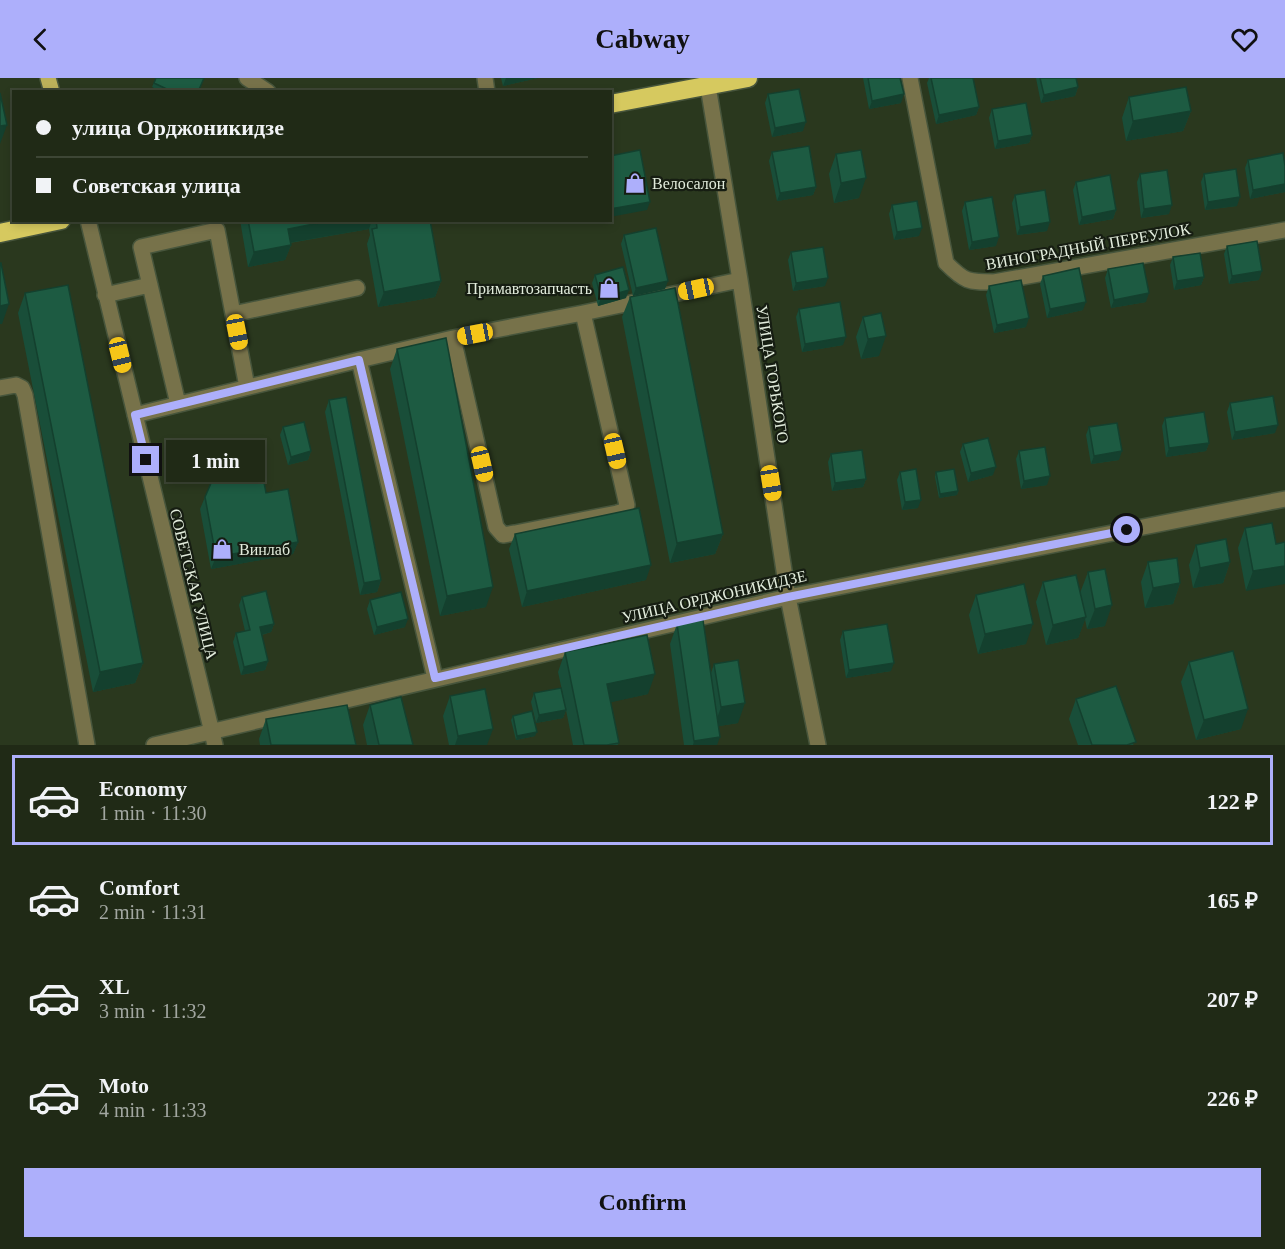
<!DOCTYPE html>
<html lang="en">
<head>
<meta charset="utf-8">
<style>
  :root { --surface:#202a16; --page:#2d3623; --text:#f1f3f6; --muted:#a2a7a1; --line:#3d4635; --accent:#adaffb }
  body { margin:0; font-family:"Times New Roman",serif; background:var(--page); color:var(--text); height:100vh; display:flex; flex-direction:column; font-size:22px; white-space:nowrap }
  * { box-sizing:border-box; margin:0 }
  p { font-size:20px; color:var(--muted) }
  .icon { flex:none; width:33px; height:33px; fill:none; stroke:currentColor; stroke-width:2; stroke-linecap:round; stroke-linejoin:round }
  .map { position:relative; height:667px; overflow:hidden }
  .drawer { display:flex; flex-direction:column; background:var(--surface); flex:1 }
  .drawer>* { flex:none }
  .hud { position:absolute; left:12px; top:12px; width:600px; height:132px; border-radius:0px; box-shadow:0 3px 9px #0003,0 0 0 2px var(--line); display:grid; align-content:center; height:132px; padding:0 24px; background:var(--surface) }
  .end { position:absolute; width:27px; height:27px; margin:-14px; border:8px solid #adaffb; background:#111; box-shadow:0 0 0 3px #111 }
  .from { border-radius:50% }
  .bubble { position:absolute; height:42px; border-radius:0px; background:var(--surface); box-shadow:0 3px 9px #0003,0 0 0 2px var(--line); font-size:20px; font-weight:800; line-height:42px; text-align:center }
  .car { position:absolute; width:18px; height:36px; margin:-18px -9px; border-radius:8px; box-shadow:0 0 4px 2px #0007; background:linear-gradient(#f5c518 24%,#345 0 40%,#f5c518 0 76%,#345 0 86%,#f5c518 0) }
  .hud b { display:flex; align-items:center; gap:21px; height:57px; font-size:22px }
  .hud b+b { border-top:2px solid var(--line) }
  .hud i { width:15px; height:15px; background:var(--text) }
  ul { padding:10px 0 0; list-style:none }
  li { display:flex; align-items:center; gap:18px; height:90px; margin:0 12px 9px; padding:0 12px; border:3px solid transparent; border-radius:0px }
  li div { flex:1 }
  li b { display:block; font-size:22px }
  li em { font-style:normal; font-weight:800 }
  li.active { border-color:var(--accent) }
  li>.icon { width:54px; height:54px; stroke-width:1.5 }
  .cta { display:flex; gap:12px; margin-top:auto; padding:12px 24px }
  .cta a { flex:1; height:69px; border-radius:0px; background:var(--accent); color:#111; font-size:24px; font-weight:800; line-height:69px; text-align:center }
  header { display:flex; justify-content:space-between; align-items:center; height:78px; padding:0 24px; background:var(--accent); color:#111; font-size:27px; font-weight:800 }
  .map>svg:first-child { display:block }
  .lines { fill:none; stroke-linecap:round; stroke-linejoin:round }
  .minor-casing { stroke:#47553c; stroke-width:18 }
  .major-casing { stroke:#47553c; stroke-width:18 }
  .highway-casing { stroke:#47553c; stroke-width:21 }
  .minor { stroke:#77724a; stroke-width:15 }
  .major { stroke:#bbb05a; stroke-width:15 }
  .highway { stroke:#d6c95f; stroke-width:18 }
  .wall { fill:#194e39 }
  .shaded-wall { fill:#14402e }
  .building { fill:#1d5b42; stroke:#14402e; stroke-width:1.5 }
  .route { stroke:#adaffb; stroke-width:8 }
  .labels { text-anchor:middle; stroke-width:4.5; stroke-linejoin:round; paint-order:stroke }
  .poi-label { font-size:16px; fill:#e2ecdc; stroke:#161d12; text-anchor:start }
  .street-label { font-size:16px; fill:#e2ecdc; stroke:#161d12 }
</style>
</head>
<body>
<header><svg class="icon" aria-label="back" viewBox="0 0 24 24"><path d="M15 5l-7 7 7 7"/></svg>Cabway<svg class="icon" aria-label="heart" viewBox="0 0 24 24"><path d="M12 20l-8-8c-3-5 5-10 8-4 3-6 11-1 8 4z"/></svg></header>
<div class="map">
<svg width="1285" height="667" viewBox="0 0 1285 667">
  <rect width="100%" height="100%" fill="#2a381e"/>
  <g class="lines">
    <!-- minor casing -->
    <g class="minor-casing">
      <path id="minor" d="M247,0L268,14
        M485,0L487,14
        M910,0L946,185C965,204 968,204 994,204L1285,152
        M708,8L740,202L788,519L818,667
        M88,142L215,667
        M105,217L150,207
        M233,236L357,210
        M453,260L496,449L503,457L515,455L617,435L624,433L627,427L583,235
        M359,282L435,600
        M0,310L16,307L22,310L25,317L87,667
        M178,326L141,169L217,152L247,309
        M135,337L359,282L453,260L583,235L740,202
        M154,667L788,519L1285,421"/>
    </g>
    <!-- major casing -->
    <g class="major-casing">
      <path id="major" d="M48,0L52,14"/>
    </g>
    <!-- highway casing -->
    <g class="highway-casing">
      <path id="highway" d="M610,26L748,0
        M0,155L61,142"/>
    </g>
    <!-- minor -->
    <use href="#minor" class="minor"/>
    <!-- major -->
    <use href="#major" class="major"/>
    <!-- highway -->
    <use href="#highway" class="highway"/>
  </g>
  <!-- wall -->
  <path class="wall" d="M156,0L198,14H162L152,9Z
    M501,0H538L503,8Z
    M863,0H900L901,25L869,31Z
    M929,0H973L979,29L976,37L936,46L927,5Z
    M1036,0H1076L1078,9L1075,18L1041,25Z
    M768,16L803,53L772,59L765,25Z
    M1129,19L1191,33L1183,53L1126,63L1122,40Z
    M992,31L1032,57L1029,65L995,71L989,40Z
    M772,74L816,109L813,117L777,123L769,83Z
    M836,76L859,120L834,125L829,96Z
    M1248,82L1285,88V114L1250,121L1245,90Z
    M1140,96L1169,136L1141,140L1137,104Z
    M1204,96L1237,128L1205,132L1201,104Z
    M1076,104L1116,132L1113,141L1079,147L1073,112Z
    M1015,117L1047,153L1017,157L1012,125Z
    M965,124L996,168L969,172L962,133Z
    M892,127L919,158L894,162L889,136Z
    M240,142H430L441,203L435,219L378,229L367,166L370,157L369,151L290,165L291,167L285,182L248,189Z
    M624,157L665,211L633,218L621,166Z
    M1227,168L1259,202L1229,206L1224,176Z
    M791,174L825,208L793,213L788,182Z
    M1173,179L1204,199L1201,207L1174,212L1170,187Z
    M1108,191L1146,224L1111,230L1105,200Z
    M595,197L626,220L598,228L592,205Z
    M1043,198L1083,232L1047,240L1040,206Z
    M989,208L1026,249L994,255L986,217Z
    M25,215L143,585L135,605L93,614L18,235Z
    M630,219L723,456L715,476L670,485L622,239Z
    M799,231L843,267L802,274L796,239Z
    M863,239L879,278L861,281L856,259Z
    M397,271L486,529L440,538L390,291Z
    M329,322L381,502L377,514L360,517L325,334Z
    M1230,325L1275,355L1232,362L1227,334Z
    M1165,340L1209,365L1206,373L1166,379L1162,348Z
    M283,349L311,373L308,382L288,387L280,357Z
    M1089,349L1119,382L1091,386L1086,357Z
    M963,366L993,397L968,404L960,374Z
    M1019,373L1047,407L1021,411L1016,381Z
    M831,376L866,401L863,409L832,413L828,384Z
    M900,394L918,430L902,432L897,402Z
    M936,394L958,413L957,417L939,420L935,399Z
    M266,415L298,464L293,476L211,491L200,431L205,419Z
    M1272,445L1246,513L1238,470L1245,450Z
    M515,456L646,502L522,529L509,471Z
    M1196,467L1230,484L1223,505L1193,510L1189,487Z
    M1148,484L1180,505L1173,526L1145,530L1141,504Z
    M1088,494L1105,548L1087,551L1085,541L1078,560L1046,567L1036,524L1043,504L1080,515Z
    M976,517L1026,566L978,576L969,537Z
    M242,519L274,546L271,554L262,557L268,583L265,592L241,597L233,564L236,555L245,553L239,527Z
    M370,522L405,549L374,557L367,531Z
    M677,546L711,595L714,586L738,645L719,648L717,667H684L670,566Z
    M843,553L891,593L846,600L840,562Z
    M565,574L648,616L610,624L618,667H573L566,632L563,640L536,645L531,624L534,615L563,617L558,594Z
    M1189,584L1241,651L1196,662L1181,604Z
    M450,618L487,667H449L443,638Z
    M1076,621L1134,667H1078L1069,641Z
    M370,627L413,667H367L363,647Z
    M513,638L535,658L516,662L511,642Z
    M266,641L356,667H260L259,661Z"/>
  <!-- shaded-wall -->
  <path class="shaded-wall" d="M506,0H538L503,8Z
    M1078,9L1075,18L1041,25L1044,17Z
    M904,16L901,25L869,31L872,23Z
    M979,29L976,37L936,46L939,37Z
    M1191,33L1183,53L1126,63L1133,43Z
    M806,44L803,53L772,59L775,50Z
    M7,47L0,66V48Z
    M1032,57L1029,65L995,71L998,63Z
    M866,100L859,120L834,125L841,105Z
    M1285,106V114L1250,121L1253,112Z
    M816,109L813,117L777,123L780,115Z
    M1240,119L1237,128L1205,132L1208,124Z
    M650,124L647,132L610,139V131Z
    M1172,127L1169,136L1141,140L1144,131Z
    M1116,132L1113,141L1079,147L1082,139Z
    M334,142H372L369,151L282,166L288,151Z
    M579,142H593L578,145Z
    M1050,144L1047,153L1017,157L1020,149Z
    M922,150L919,158L894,162L897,154Z
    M999,159L996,168L969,172L972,164Z
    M291,167L285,182L248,189L254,174Z
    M1262,193L1259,202L1229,206L1232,198Z
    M1204,199L1201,207L1174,212L1177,203Z
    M828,200L825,208L793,213L796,205Z
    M441,203L435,219L378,229L384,214Z
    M668,203L665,211L633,218L636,210Z
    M629,212L626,220L598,228L601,220Z
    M1149,215L1146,224L1111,230L1114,222Z
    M1086,224L1083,232L1047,240L1050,231Z
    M9,226L2,246H0V228Z
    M1029,240L1026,249L994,255L997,247Z
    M886,258L879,278L861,281L868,261Z
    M846,259L843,267L802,274L805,266Z
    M1278,347L1275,355L1232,362L1235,354Z
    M1209,365L1206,373L1166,379L1169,370Z
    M311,373L308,382L288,387L291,379Z
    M1122,373L1119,382L1091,386L1094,378Z
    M996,389L993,397L968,404L971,395Z
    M1050,398L1047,407L1021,411L1024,403Z
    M866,401L863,409L832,413L835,405Z
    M958,413L957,417L939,420L940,416Z
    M921,422L918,430L902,432L905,424Z
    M723,456L715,476L670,485L677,465Z
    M298,464L293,476L211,491L216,479Z
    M1230,484L1223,505L1193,510L1200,490Z
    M651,487L646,502L522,529L527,513Z
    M1285,488V506L1246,513L1253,493Z
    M381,502L377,514L360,517L364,505Z
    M1180,505L1173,526L1145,530L1153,510Z
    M493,509L486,529L440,538L447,518Z
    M1112,527L1105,548L1087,551L1095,531Z
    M1086,539L1078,560L1046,567L1053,547Z
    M408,541L405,549L374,557L377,549Z
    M274,546L271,554L257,558L260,549Z
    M1033,546L1026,566L978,576L985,556Z
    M268,583L265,592L241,597L244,589Z
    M143,585L135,605L93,614L100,594Z
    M894,585L891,593L846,600L849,592Z
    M655,596L648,616L599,627L607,606Z
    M745,625L738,645L714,649L721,629Z
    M1248,631L1241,651L1196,662L1204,642Z
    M566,632L563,640L536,645L539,637Z
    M493,651L487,667H455L458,658Z
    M537,654L535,658L516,662L517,658Z
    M720,659L717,667H693L694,663Z"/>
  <!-- building -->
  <path class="building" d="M156,0H204L198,14H173L154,5Z
    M868,0H900L904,16L872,23Z
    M931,0H973L979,29L939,37Z
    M1040,0H1076L1078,9L1044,17Z
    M1186,9L1191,33L1133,43L1129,19Z
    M799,11L806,44L775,50L768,16Z
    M0,15L7,47L0,48Z
    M1026,25L1032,57L998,63L992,31Z
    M809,68L816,109L780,115L772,74Z
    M640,72L650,124L610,131V78Z
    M861,72L866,100L841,105L836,76Z
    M1283,75L1285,88V106L1253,112L1248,82Z
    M1236,91L1240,119L1208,124L1204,96Z
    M1167,92L1172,127L1144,131L1140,96Z
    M1110,97L1116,132L1082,139L1076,104Z
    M1045,112L1050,144L1020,149L1015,117Z
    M992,119L999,159L972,164L965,124Z
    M917,123L922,150L897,154L892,127Z
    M248,142H334L288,151L291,167L254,174Z
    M376,142H430L441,203L384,214L372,151L377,150Z
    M656,150L668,203L636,210L624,157Z
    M1257,163L1262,193L1232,198L1227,168Z
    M823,169L828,200L796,205L791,174Z
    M1200,175L1204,199L1177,203L1173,179Z
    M0,185H1L9,226L0,228Z
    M1143,185L1149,215L1114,222L1108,191Z
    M623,189L629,212L601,220L595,197Z
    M1079,190L1086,224L1050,231L1043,198Z
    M1021,202L1029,240L997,247L989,208Z
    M68,207L143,585L100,594L25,215Z
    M675,210L723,456L677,465L630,219Z
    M840,224L846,259L805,266L799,231Z
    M881,235L886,258L868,261L863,239Z
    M446,260L493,509L447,518L397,271Z
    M1273,318L1278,347L1235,354L1230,325Z
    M346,319L381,502L364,505L329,322Z
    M1204,334L1209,365L1169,370L1165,340Z
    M304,344L311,373L291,379L283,349Z
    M1117,345L1122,373L1094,378L1089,349Z
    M988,360L996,389L971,395L963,366Z
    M1045,369L1050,398L1024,403L1019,373Z
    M862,372L866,401L835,405L831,376Z
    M916,391L921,422L905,424L900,394Z
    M954,391L958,413L940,416L936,394Z
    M262,394L266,415L288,411L298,464L216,479L205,419L212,403Z
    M639,430L651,487L527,513L515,456Z
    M1272,445L1276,466L1285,464V488L1253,493L1245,450Z
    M1226,461L1230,484L1200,490L1196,467Z
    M1177,480L1180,505L1153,510L1148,484Z
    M1105,491L1112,527L1095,531L1088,494Z
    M1076,497L1086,539L1053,547L1043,504Z
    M1024,506L1033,546L985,556L976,517Z
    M266,513L274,546L260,549L268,583L244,589L236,555L250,552L242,519Z
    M401,514L408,541L377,549L370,522Z
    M703,542L720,659L694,663L677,546Z
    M887,546L894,585L849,592L843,553Z
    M647,557L655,596L607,606L619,665L607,667H584L565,574Z
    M1233,573L1248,631L1204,642L1189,584Z
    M738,582L745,625L721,629L714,586Z
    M1116,608L1136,664L1127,667H1092L1076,621Z
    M561,610L566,632L539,637L534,615Z
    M485,611L493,651L458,658L450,618Z
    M401,619L413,667H379L370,627Z
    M347,627L356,667H271L266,641Z
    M532,633L537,654L517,658L513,638Z"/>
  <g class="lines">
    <!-- route -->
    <path class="route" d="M146,382L135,337L359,282L435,600L788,519L1127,452"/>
  </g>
  <!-- icons -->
  <defs>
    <g id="shop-bare" transform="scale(1.62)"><path d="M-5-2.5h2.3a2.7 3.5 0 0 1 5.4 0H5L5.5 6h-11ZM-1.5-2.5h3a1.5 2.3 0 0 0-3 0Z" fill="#adaffb" stroke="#161d12" stroke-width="2.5" paint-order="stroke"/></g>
  </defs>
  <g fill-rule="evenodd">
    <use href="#shop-bare" x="635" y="105"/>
    <use href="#shop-bare" x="609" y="210"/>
    <use href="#shop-bare" x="222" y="471"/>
  </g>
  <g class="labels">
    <!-- poi labels -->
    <g class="poi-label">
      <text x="652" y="111">Велосалон</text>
      <text x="592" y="216" text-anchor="end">Примавтозапчасть</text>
      <text x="239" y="477">Винлаб</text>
    </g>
    <!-- street labels -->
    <g class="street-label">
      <text transform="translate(1088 168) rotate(-10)" y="6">ВИНОГРАДНЫЙ ПЕРЕУЛОК</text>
      <text transform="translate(773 296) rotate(81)" y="6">УЛИЦА ГОРЬКОГО</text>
      <text transform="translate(194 506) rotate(76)" y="6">СОВЕТСКАЯ УЛИЦА</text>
      <text transform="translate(714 518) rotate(-13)" y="6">УЛИЦА ОРДЖОНИКИДЗЕ</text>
    </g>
  </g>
</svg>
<i class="end from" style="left:1127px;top:452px"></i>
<i class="end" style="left:146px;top:382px"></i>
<div class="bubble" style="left:166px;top:362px;width:99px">1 min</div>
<i class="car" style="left:696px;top:211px;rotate:258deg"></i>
<i class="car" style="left:237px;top:254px;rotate:169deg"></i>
<i class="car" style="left:475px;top:256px;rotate:259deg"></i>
<i class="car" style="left:120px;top:277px;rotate:166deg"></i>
<i class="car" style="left:615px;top:373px;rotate:167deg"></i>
<i class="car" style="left:482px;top:386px;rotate:167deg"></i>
<i class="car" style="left:771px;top:405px;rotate:171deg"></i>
<div class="hud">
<b><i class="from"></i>улица Орджоникидзе</b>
<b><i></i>Советская улица</b>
</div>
</div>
<section class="drawer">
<ul>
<li class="active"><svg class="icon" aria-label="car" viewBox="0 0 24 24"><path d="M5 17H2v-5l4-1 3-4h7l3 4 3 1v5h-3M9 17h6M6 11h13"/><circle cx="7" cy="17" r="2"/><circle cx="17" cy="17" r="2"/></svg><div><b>Economy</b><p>1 min · 11:30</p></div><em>122 ₽</em></li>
<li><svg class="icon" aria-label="car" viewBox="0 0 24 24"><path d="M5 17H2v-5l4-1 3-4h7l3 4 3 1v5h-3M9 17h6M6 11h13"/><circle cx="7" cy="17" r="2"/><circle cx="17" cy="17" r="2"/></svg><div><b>Comfort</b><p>2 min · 11:31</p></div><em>165 ₽</em></li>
<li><svg class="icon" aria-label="car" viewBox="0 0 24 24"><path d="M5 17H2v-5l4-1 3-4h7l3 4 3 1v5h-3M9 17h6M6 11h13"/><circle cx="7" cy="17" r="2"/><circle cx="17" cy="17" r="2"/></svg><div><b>XL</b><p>3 min · 11:32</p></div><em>207 ₽</em></li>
<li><svg class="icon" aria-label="car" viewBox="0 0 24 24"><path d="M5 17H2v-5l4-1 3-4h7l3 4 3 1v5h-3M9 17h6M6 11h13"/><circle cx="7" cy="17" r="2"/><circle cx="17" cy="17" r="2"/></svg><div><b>Moto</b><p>4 min · 11:33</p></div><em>226 ₽</em></li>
</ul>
<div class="cta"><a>Confirm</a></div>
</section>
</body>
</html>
